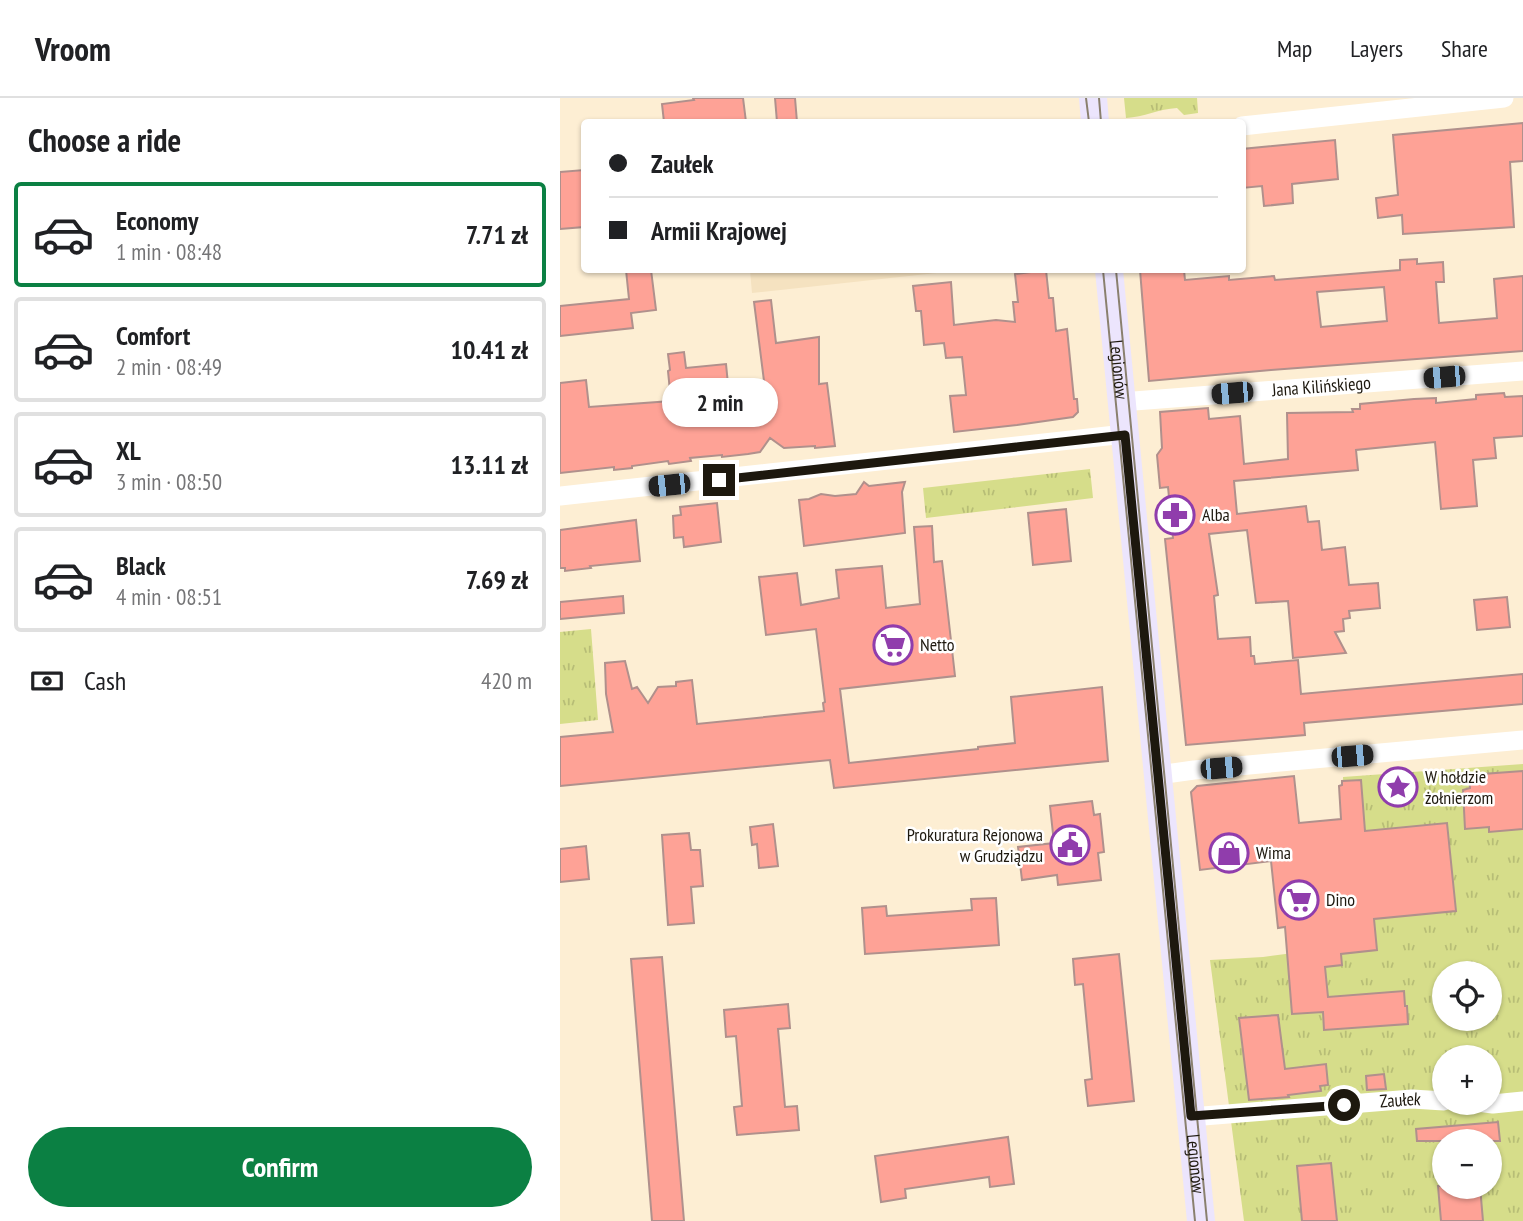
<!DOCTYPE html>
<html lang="en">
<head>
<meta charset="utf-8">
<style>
  :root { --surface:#fff; --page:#f2f2f2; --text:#202124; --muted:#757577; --line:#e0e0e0; --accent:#0b8043 }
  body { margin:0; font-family:"PT Sans Narrow",sans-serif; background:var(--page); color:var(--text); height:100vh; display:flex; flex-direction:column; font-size:26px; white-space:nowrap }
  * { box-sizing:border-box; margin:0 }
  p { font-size:23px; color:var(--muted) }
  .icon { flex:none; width:38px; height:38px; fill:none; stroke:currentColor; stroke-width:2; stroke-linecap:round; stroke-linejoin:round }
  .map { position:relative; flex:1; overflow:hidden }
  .sheet { display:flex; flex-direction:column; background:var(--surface); width:560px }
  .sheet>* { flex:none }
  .hud { position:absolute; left:21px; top:21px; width:665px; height:154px; border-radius:7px; box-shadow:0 2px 5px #0004; display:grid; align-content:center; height:154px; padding:0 28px; background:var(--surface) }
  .controls { position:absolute; left:872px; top:863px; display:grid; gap:14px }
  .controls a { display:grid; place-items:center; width:70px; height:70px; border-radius:50%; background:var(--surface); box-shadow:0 2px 5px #0004; font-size:35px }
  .end { position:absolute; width:32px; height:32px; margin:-16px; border:9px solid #1d180e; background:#fff; box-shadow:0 0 0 4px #fff }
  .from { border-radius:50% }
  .bubble { position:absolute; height:49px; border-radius:24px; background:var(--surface); box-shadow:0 2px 5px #0004; font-size:23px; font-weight:700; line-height:49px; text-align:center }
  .car { position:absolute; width:21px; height:42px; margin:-21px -10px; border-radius:9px; box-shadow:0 0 5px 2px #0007; background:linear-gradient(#222 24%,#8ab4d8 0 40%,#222 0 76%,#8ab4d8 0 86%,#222 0) }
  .hud b { display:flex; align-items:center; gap:24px; height:66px; font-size:26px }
  .hud b+b { border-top:2px solid var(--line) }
  .hud i { width:18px; height:18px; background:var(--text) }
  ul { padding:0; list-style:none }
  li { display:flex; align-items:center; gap:21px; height:105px; margin:0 14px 10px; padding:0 14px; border:4px solid var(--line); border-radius:7px }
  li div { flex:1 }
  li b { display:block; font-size:26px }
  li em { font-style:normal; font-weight:700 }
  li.selected { border-color:var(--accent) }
  li>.icon { width:63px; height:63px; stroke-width:1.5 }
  h2 { padding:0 28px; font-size:32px; line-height:84px }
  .pay { display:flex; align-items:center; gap:18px; height:77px; padding:0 28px; font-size:26px }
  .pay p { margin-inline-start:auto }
  .action { display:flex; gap:14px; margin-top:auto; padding:14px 28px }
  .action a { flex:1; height:80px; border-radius:42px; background:var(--accent); color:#fff; font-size:28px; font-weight:700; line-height:80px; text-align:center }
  header { display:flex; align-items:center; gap:42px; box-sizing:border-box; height:98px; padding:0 35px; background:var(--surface); border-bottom:2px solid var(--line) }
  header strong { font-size:33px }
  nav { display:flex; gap:38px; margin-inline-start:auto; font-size:24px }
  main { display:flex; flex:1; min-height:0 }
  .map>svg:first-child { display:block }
  .built { fill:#f5e2c0 }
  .grass { fill:url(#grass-tufts); fill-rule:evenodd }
  .building { fill:#fea296; stroke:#b0908c; stroke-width:2; fill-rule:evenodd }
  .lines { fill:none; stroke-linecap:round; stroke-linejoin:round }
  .street { stroke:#fff; stroke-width:19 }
  .secondary { stroke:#ece5fd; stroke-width:28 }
  .tram { stroke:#8a806e; stroke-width:2 }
  .route { stroke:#1d180e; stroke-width:9 }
  .labels { text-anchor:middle; stroke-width:5; stroke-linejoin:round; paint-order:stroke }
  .street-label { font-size:18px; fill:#1d180e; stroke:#fff }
  .poi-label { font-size:18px; fill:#1d180e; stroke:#fff; text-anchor:start }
</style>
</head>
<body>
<header>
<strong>Vroom</strong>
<nav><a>Map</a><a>Layers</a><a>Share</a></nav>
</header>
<main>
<section class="sheet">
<h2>Choose a ride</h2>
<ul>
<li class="selected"><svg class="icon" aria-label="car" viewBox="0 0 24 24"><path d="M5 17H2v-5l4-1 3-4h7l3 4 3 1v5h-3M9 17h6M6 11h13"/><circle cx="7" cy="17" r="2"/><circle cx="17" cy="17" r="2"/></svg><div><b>Economy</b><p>1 min · 08:48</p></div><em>7.71 zł</em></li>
<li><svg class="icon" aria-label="car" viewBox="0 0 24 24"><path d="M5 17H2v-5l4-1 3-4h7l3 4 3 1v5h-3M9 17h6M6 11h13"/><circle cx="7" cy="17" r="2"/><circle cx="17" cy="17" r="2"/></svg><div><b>Comfort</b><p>2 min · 08:49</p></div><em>10.41 zł</em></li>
<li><svg class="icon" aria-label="car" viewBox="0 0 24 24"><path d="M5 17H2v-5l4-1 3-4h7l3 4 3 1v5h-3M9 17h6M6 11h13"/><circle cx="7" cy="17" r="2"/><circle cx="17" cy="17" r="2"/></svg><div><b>XL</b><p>3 min · 08:50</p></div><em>13.11 zł</em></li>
<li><svg class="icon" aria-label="car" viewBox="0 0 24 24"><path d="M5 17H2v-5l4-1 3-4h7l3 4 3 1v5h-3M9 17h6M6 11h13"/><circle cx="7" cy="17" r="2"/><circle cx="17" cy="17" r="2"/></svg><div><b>Black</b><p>4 min · 08:51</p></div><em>7.69 zł</em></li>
</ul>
<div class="pay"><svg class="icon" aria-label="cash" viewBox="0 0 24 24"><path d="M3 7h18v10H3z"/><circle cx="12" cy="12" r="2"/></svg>Cash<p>420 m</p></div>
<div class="action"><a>Confirm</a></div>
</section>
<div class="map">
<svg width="963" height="1123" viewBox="0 0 963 1123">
  <defs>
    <pattern id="grass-tufts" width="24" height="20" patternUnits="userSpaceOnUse" patternTransform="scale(1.75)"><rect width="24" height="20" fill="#d6dd8a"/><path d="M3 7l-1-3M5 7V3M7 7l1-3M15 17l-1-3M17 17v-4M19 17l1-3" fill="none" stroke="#b7bd76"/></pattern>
  </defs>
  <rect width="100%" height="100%" fill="#fdeed3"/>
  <!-- built -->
  <path class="built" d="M190,172H404L192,195Z"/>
  <!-- grass -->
  <path class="grass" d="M564,0H637L638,15L624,17L617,10C599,11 584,19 566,20Z
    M530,371L533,400L366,420L363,390Z
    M31,531L38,622L0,626V534Z
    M963,666V1123H684L650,862L703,859L787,848L783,679ZM884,875H929V920H884ZM884,959H929V1004H884ZM884,1043H929V1088H884Z"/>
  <!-- building -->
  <path class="building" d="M133,0H183L186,24H104L102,6L134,2Z
    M215,0H235L237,24H217Z
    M963,25V63L950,64L954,129L843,136L842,117L818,120L816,100L838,97L833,37Z
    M775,42L778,81L732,86L733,105L704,108L702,88L682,90V51Z
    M24,72V129L0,131V74Z
    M857,161V166L883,164L884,184H876L879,225L937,220L934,181L963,178V253L711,272L589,283L580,172H624L625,182L669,178V182L714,178L715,182L840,172V162ZM824,189L827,223L761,229L757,194Z
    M66,172H91L96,212L71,215L73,230L0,238V208L69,201Z
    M486,172L489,200H493L496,233L507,231L514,301H517L518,314L513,319L457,327L394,334L390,298L406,297L402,259L386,260L384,245L364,247L361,213H356L353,188L391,184L394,227L436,222L455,224L453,204H458L455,176Z
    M211,202L216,245L259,239V286L267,285L275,348L255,350V348L224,350L210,340L200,354L188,356L162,359V357L130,360L131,363L109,366L108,363L72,368V370L54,372V369L0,375V285L26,282L29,309L111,303L108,273L110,272L108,256L124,254L126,270L166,266L169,296L205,291L194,204Z
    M944,295L945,299L963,298V338L934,340L936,360L913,362L917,408L881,411L875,344L796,352L798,372L674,383L677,416L746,408L748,424L759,423L762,452L785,449L789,487L818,485L820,510L789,513L790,520L783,521L784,533L775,534L786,555L733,560L728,503L696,505L687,432L649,436L658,497L654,498L658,541L690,539L691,558H694L695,566L738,562L741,596L963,576V606L744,625L745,637L626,647L605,441L613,440L608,389L600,390L597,357L602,350L600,314L648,310L649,321L680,318L684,366L728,361L727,315L793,314L792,311H800V306L854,301L876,300V305L916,301V297Z
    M304,384L309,388L345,384L342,394L345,435L244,448L239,402L249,401L261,396L275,398L296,396Z
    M157,405L161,444L124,449L123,439L114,440L113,418L121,417L120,409Z
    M506,411L511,463L473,467L468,415Z
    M76,422L80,463L30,468L31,470L5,473V470H0V432Z
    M372,428L374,464L382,463L395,578L280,591L289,665L418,651V649L455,645L451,599L542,589L548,663L274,690L270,662L0,688V639L53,634L46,596L45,565L65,563L72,591L77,589L88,605L98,589L116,588V584L132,582L137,626L264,613L263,605L265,604L256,531L206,537L199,479L237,475L241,507L279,500L276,472L322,468L326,510L360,506L354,429Z
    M63,498L64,515L0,521V504Z
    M947,499L950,529L917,532L914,502Z
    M963,673V731L929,734V729L905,731L903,692L910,690L909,677Z
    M734,678L739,725L781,721L779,688L782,687V683L801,682L805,733L887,725L896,813L814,821L817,852L781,856L782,867L765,869L768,899L844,893L845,908H847L848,926L764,932L763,914L732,916L725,829L718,830L711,763L640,772L631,694L637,688Z
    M532,703L534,717L540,716L544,754L538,755L541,782L498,787L497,777L462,782L458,749L494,745L490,708Z
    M213,726L218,768L199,770L197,746L192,747L190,729Z
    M129,735L131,752H140L143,788L131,789L134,825L108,827L102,737Z
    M26,748L29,781L0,784V751Z
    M436,800L439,847L305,856L302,810L326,808L327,818L412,812L411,801Z
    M559,856L574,1003L528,1008L525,982L532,981L523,886L515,887L513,861Z
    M102,859L124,1123H92L71,861Z
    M228,906L230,930L218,931L225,1009L237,1008L239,1032L177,1037L174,1009L182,1008L176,938L166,939L164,912Z
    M718,917L725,971L766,966L768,987L760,988L761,993L728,997L729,999L689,1002L679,920Z
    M824,976L826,991L807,992L806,978Z
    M938,1024L940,1043H857L856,1031Z
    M448,1039L454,1086L430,1089L429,1079L345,1091L346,1100L321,1104L315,1058Z
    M771,1065L777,1123H742L737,1068Z
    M878,1088H920L923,1123H881Z"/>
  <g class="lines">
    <!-- street -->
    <g class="street">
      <path d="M682,28L944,0"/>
      <path id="s1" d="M561,304L963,273"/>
      <path d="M0,398L565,336"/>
      <path d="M598,677L634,672L963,642"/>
      <path d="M917,1004L933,1006L963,1003"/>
      <path id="s2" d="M631,1019L852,1001L884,1003"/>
    </g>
    <!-- secondary -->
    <g class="secondary">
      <path d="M533,0L535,24"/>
      <path id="s3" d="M549,172L641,1123"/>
    </g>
    <!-- tram -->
    <path class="tram" d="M526,0L529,24
      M539,0L541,24
      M543,172L635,1123
      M556,172L647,1123"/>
  </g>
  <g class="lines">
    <!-- route -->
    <path class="route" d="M159,382L565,337L631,1018L784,1007"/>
  </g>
  <!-- icons -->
  <defs>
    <g id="pharmacy-ring" transform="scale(2.0125)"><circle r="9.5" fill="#fff" stroke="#903dac" stroke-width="1.5"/><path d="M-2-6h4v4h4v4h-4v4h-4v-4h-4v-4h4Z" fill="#903dac"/></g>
    <g id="supermarket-ring" transform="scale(2.0125)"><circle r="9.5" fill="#fff" stroke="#903dac" stroke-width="1.5"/><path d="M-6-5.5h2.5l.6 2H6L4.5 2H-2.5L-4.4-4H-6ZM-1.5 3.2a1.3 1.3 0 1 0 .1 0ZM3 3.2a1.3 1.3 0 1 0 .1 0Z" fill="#903dac"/></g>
    <g id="sight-ring" transform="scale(2.0125)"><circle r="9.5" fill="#fff" stroke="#903dac" stroke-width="1.5"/><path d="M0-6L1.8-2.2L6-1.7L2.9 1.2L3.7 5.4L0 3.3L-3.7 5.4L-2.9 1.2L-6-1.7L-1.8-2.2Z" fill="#903dac"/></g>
    <g id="civic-ring" transform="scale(2.0125)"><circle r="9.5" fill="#fff" stroke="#903dac" stroke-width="1.5"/><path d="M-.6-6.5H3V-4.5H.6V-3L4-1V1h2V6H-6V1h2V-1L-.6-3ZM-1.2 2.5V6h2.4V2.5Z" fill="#903dac"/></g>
    <g id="shop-ring" transform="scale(2.0125)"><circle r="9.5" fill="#fff" stroke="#903dac" stroke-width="1.5"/><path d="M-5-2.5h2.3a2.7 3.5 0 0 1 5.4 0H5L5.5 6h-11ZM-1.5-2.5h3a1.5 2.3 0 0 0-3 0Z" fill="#903dac"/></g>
  </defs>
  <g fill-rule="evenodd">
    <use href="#pharmacy-ring" x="615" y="417"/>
    <use href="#supermarket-ring" x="333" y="547"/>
    <use href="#sight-ring" x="838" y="689"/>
    <use href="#civic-ring" x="510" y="747"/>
    <use href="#shop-ring" x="669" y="755"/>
    <use href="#supermarket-ring" x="739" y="802"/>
  </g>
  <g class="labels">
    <!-- street labels -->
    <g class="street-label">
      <text dy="6" stroke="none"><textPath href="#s3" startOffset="100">Legionów</textPath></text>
      <text dy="6" stroke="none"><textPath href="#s1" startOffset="201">Jana Kilińskiego</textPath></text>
      <text dy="6" stroke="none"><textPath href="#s2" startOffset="210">Zaułek</textPath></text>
      <text dy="6" stroke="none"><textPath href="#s3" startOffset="898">Legionów</textPath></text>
    </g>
    <!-- poi labels -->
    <g class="poi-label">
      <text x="642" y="423">Alba</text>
      <text x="360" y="553">Netto</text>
      <text x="865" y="685">W hołdzie<tspan x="865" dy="21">żołnierzom</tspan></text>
      <text x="483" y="743" text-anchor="end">Prokuratura Rejonowa<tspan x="483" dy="21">w Grudziądzu</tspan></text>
      <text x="696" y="761">Wima</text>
      <text x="766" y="808">Dino</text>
    </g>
  </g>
</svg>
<div class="controls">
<a><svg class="icon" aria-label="locate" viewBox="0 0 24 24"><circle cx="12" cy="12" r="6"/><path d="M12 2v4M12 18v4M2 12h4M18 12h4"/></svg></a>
<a>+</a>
<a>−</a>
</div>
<i class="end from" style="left:784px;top:1007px"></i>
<i class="end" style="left:159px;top:382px"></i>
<div class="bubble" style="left:102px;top:280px;width:116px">2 min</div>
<i class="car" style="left:884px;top:279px;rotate:265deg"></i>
<i class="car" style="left:672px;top:295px;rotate:265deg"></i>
<i class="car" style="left:109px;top:387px;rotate:264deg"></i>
<i class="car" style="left:792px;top:658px;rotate:85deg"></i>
<i class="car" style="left:661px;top:670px;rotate:85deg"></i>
<div class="hud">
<b><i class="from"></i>Zaułek</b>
<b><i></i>Armii Krajowej</b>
</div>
</div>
</main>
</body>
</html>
